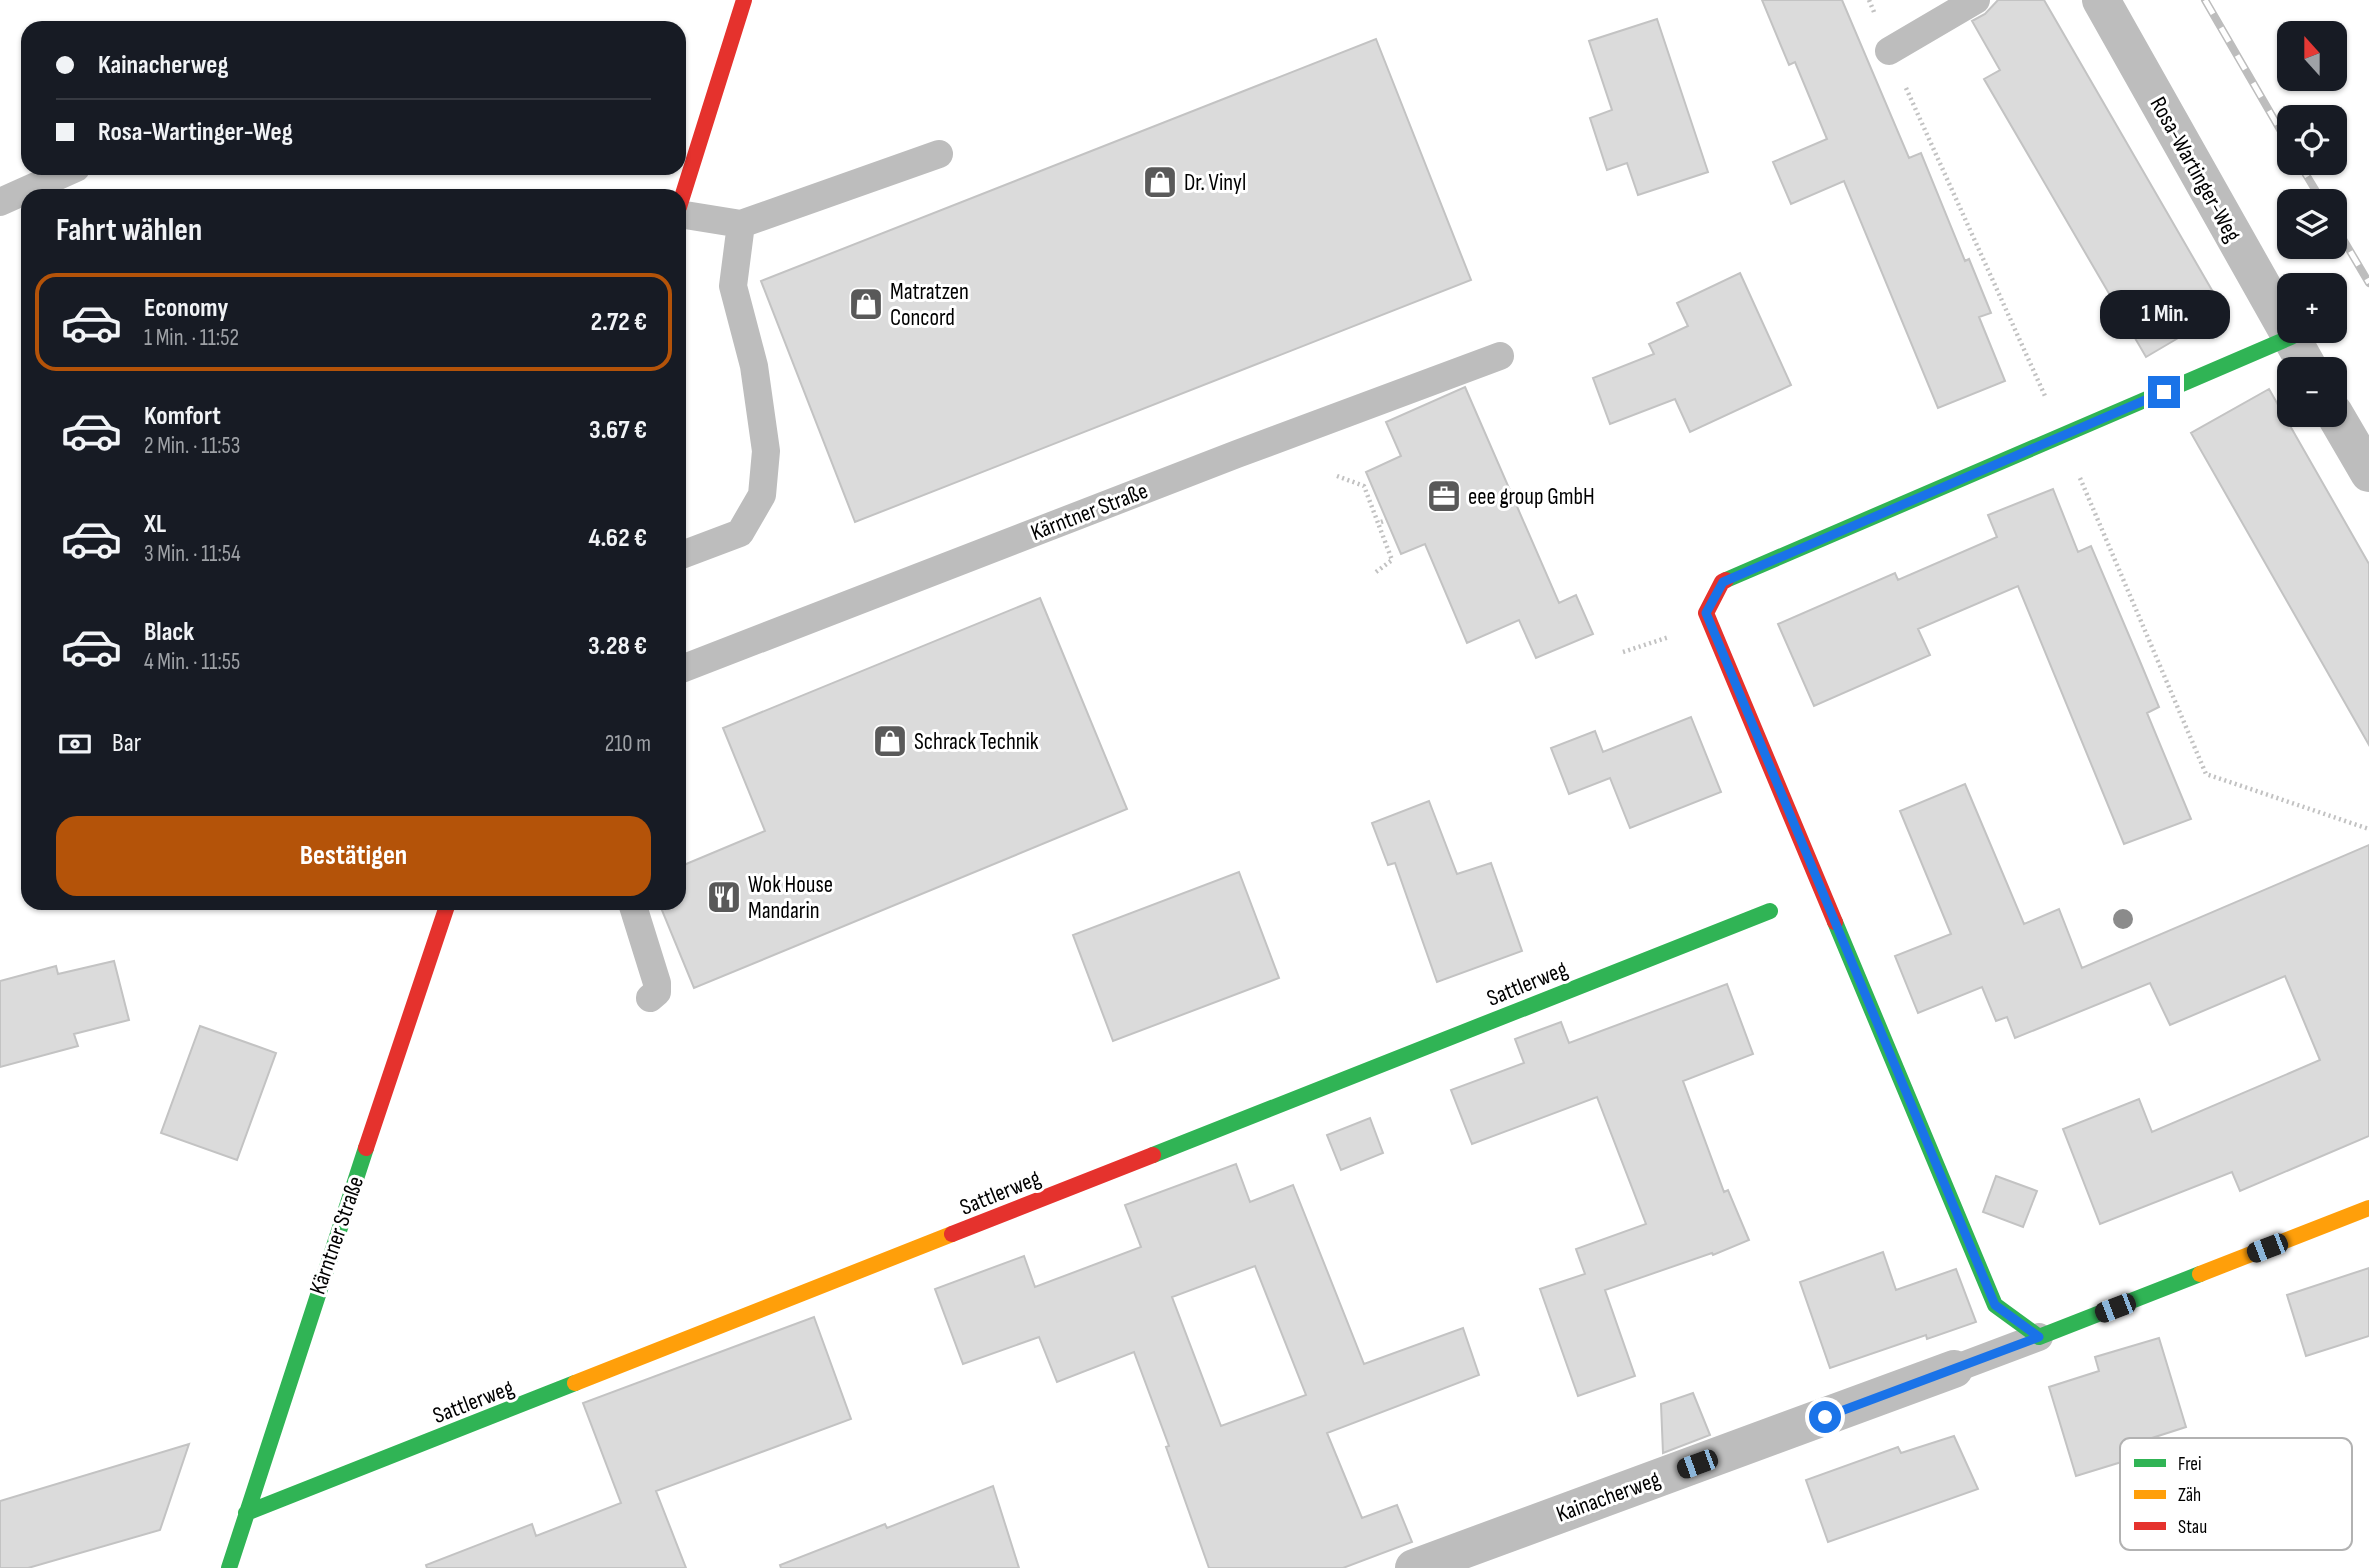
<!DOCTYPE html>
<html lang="de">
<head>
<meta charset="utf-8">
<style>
  :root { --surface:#171b24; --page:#20242c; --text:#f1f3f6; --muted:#9ea1a6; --line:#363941; --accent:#b45309 }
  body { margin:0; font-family:"Sofia Sans Condensed",sans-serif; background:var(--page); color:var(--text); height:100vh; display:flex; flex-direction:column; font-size:26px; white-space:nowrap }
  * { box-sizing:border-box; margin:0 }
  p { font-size:23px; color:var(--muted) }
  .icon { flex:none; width:38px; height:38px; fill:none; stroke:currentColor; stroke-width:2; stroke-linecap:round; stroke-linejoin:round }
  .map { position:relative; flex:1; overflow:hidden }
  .panel { position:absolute; left:21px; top:189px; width:665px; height:721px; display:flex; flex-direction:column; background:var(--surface); border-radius:21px; box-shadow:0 2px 5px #0004 }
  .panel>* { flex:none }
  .hud { position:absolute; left:21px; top:21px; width:665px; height:154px; border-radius:21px; box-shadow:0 2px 5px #0004; display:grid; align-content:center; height:154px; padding:0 35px; background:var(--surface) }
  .needle { width:46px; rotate:339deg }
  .fabs { position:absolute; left:2277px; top:21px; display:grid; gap:14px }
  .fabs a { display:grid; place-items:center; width:70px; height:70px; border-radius:14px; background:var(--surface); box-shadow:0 2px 5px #0004; font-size:35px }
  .end { position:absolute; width:32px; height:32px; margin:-16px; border:9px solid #1a73e8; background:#fff; box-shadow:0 0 0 4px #fff }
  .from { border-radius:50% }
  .bubble { position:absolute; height:49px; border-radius:21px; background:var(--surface); box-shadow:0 2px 5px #0004; font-size:23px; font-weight:700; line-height:49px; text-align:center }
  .car { position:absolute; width:21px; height:42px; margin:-21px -10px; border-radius:9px; box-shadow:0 0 5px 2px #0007; background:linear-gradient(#222 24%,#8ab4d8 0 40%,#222 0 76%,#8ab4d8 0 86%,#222 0) }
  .hud b { display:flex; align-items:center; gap:24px; height:66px; font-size:26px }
  .hud b+b { border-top:2px solid var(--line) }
  .hud i { width:18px; height:18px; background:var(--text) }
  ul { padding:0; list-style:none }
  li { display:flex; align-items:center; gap:21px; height:98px; margin:0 14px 10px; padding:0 21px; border:4px solid transparent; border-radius:21px }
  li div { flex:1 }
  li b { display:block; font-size:26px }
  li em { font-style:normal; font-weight:700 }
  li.current { border-color:var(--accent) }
  li>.icon { width:63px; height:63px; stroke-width:1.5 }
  h2 { padding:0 35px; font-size:32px; line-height:84px }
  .pay { display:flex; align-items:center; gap:18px; height:77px; padding:0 35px; font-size:26px }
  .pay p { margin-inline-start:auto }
  .primary-button { display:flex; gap:14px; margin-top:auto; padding:14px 35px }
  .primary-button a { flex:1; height:80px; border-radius:21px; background:var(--accent); color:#fff; font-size:28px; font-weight:700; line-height:80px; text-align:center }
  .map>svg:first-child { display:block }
  .building { fill:#dbdbdb; stroke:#c3c3c3; stroke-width:2; fill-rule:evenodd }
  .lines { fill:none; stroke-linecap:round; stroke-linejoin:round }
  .path { stroke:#c2c2c2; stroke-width:4.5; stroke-dasharray:2 3.5; stroke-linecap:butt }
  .lane { stroke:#bdbdbd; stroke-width:28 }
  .street { stroke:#bdbdbd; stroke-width:38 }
  .fast { stroke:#30b455; stroke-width:16 }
  .slow { stroke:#ff9f0a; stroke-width:16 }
  .jam { stroke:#e5322d; stroke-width:16 }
  .rail-casing { stroke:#bdbdbd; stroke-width:8 }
  .rail { stroke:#fff; stroke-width:5; stroke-dasharray:16; stroke-linecap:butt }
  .tree { fill:#8b8b8b }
  .route { stroke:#1a73e8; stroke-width:9 }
  .labels { text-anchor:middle; stroke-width:6; stroke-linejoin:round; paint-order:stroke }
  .street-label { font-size:23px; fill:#000; stroke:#fff }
  .poi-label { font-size:23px; fill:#000; stroke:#fff; text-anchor:start }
  .key { fill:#fff; stroke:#b2b2b2; stroke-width:2 }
  .key-label { font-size:19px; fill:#000 }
</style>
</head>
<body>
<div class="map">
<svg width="2369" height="1568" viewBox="0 0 2369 1568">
  <rect width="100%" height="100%" fill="#fff"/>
  <!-- building -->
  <path class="building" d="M1762,0H1842L1909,158L1921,153L1965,261L1969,259L1991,313L1979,317L2005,381L1938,408L1844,181L1791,204L1773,162L1827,139L1795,62L1789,65Z
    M1998,0H2044L2224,311L2146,357L1984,79L2000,70L1972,21L1985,14Z
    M1657,19L1708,172L1638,195L1627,163L1607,170L1590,118L1612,110L1589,41Z
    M1376,39L1471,280L855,522L761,281Z
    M1740,273L1791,385L1690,432L1675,399L1610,424L1593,378L1654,354L1649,344L1688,326L1677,303Z
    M1465,387L1559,603L1576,595L1593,634L1536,658L1519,620L1467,643L1425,544L1401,554L1366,472L1401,456L1386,422Z
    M2269,389L2369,564V745L2191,433Z
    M2053,489L2078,552L2091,546L2139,659L2159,707L2147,713L2191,819L2124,844L2018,586L1918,629L1930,655L1814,706L1778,624L1895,573L1898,580L1997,537L1988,515Z
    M1040,598L1127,809L694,988L659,903H679V867L765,831L723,728Z
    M1691,717L1721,792L1630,828L1610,778L1569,794L1551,748L1595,731L1603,752Z
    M1965,784L2024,924L2059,909L2082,968L2369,845V1136L2240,1191L2232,1172L2100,1224L2063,1129L2139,1099L2152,1132L2320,1060L2285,976L2170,1025L2150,983L2015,1038L2007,1017L1996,1021L1982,987L1918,1013L1895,956L1951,934L1900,811Z
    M1429,801L1457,874L1491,863L1522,951L1437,982L1395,863L1388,865L1372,823Z
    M1239,872L1279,978L1113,1041L1073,935Z
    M114,961L129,1020L74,1034L78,1046L0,1067V981L56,966L58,974Z
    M1727,984L1753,1054L1683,1081L1724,1192L1728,1190L1749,1240L1713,1255L1712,1253L1605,1290L1635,1376L1578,1396L1540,1289L1585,1274L1576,1249L1646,1224L1597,1097L1472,1144L1451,1090L1524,1063L1515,1039L1561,1022L1569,1043Z
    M200,1026L276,1053L237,1160L161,1133Z
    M1370,1118L1383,1153L1341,1170L1327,1135Z
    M1236,1164L1250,1202L1293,1185L1364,1364L1463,1328L1479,1375L1327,1433L1362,1518L1397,1505L1412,1542L1343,1568H1209L1166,1447L1169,1446L1134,1352L1057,1382L1039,1337L963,1364L935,1289L1024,1256L1035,1287L1141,1247L1125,1205ZM1255,1266L1306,1395L1221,1426L1172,1297Z
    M1996,1176L2037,1191L2023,1227L1983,1212Z
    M1883,1252L1896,1290L1956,1269L1976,1322L1927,1339L1926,1335L1830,1368L1800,1282Z
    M2369,1268V1336L2306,1356L2287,1295Z
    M814,1317L851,1419L656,1491L686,1568H427L426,1565L532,1524L536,1536L621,1503L583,1403Z
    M2159,1338L2186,1427L2124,1447L2128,1460L2076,1476L2049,1387L2099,1371L2095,1357Z
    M1693,1393L1710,1435L1663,1453L1661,1404Z
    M1954,1436L1978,1489L1828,1542L1806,1480L1898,1447L1901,1453Z
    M189,1444L160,1530L28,1568H0V1501Z
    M993,1486L1019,1568H781L780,1565L885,1524L887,1528Z"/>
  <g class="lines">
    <!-- path -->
    <path class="path" d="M1869,0L1874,12
      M1906,88L2045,396
      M1337,476L1364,486L1378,523L1387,520
      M2080,478L2206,774L2369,829
      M1376,572L1392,560L1378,523
      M1623,652L1669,637"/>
    <!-- lane -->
    <path class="lane" d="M1889,51L1976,0
      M0,202L76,168
      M679,214L741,224L939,154
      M679,556L740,533L762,495L766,451L754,366L733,286L741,224
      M679,670L1237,454L1500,356
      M632,903L657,983V992L650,998
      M1954,1369L2039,1337"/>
    <!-- street -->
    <path class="street" d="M2101,0L2309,369
      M2334,413L2369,473
      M1414,1568L1954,1369"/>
    <!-- fast -->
    <path class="fast" d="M1726,580L2291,337
      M1835,922L1995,1305L2039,1337L2200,1274
      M1153,1155L1770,911
      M246,1513L575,1383
      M229,1568L366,1148"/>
    <!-- slow -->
    <path class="slow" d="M2200,1274L2369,1208
      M575,1383L952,1234"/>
    <!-- jam -->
    <path class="jam" d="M679,207L744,0
      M1726,580L1722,582L1706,613L1835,922
      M366,1148L448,903
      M952,1234L1153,1155"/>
    <!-- rail casing -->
    <g class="rail-casing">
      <path id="rail" d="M2205,0L2289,145
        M2299,163L2322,201
        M2334,224L2369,283"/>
    </g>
    <!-- rail -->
    <use href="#rail" class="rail"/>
  </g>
  <!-- trees -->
  <circle class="tree" cx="2123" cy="919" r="10"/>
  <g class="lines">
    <!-- route -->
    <path class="route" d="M1825,1417L2039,1337L1995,1305L1706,613L1723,582L2164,392"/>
  </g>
  <!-- icons -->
  <defs>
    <g id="shop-square" transform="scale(1.75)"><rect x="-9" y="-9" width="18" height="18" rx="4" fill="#595959" stroke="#fff"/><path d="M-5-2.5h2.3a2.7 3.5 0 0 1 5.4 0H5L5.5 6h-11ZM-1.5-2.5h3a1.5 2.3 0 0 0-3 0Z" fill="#fff"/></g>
    <g id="office-square" transform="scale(1.75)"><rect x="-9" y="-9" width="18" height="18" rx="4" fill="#595959" stroke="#fff"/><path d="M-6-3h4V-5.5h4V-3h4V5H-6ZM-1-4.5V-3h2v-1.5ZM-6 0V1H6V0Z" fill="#fff"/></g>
    <g id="restaurant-square" transform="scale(1.75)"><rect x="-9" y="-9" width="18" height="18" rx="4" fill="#595959" stroke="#fff"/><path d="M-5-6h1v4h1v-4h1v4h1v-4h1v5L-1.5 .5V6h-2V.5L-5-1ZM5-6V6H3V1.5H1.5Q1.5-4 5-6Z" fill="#fff"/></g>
  </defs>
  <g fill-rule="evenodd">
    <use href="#shop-square" x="1160" y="182"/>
    <use href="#shop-square" x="866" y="304"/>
    <use href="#office-square" x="1444" y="496"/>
    <use href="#shop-square" x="890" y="741"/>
    <use href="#restaurant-square" x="724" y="897"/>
  </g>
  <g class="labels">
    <!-- street labels -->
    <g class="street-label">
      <text transform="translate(2196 169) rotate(61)" y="8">Rosa-Wartinger-Weg</text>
      <text transform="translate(1089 511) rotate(-21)" y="8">Kärntner Straße</text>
      <text transform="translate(1527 983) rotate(-22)" y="8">Sattlerweg</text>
      <text transform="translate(1000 1192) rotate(-22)" y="8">Sattlerweg</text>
      <text transform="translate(336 1235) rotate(-71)" y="8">Kärntner Straße</text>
      <text transform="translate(473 1401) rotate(-21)" y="8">Sattlerweg</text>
      <text transform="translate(1608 1496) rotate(-20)" y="8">Kainacherweg</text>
    </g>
    <!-- poi labels -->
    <g class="poi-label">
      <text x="1184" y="190">Dr. Vinyl</text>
      <text x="890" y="299">Matratzen<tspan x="890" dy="26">Concord</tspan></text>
      <text x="1468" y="504">eee group GmbH</text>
      <text x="914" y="749">Schrack Technik</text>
      <text x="748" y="892">Wok House<tspan x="748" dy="26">Mandarin</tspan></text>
    </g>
  </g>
  <!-- legend -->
  <rect x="2120" y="1438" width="232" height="112" rx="10" class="key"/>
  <rect x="2134" y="1459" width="32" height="8" fill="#30b455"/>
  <rect x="2134" y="1490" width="32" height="9" fill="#ff9f0a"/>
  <rect x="2134" y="1522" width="32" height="8" fill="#e5322d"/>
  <g class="key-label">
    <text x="2178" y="1470">Frei</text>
    <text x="2178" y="1501">Zäh</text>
    <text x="2178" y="1533">Stau</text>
  </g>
</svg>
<div class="fabs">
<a><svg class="needle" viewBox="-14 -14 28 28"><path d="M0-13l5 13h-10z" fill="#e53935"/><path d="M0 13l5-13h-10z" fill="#9ea1a6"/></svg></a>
<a><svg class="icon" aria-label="locate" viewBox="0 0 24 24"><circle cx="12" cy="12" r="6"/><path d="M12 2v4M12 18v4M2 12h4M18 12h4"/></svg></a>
<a><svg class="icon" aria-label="layers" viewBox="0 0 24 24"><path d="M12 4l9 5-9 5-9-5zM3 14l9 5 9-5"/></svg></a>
<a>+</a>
<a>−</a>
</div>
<i class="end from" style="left:1825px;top:1417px"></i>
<i class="end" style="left:2164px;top:392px"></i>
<div class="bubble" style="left:2100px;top:290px;width:130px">1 Min.</div>
<i class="car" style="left:2267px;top:1248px;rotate:249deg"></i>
<i class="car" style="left:2115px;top:1308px;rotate:249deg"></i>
<i class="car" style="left:1697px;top:1464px;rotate:250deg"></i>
<div class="hud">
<b><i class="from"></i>Kainacherweg</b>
<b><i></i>Rosa-Wartinger-Weg</b>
</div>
<section class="panel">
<h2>Fahrt wählen</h2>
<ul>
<li class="current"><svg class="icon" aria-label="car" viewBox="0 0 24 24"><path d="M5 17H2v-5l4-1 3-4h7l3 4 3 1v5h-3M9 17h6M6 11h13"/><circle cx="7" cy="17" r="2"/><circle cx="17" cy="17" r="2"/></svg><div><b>Economy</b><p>1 Min. · 11:52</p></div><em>2.72 €</em></li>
<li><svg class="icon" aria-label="car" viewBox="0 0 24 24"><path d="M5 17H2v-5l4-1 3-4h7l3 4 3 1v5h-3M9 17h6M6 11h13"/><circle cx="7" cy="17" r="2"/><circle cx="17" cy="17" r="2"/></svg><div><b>Komfort</b><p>2 Min. · 11:53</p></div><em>3.67 €</em></li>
<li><svg class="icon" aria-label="car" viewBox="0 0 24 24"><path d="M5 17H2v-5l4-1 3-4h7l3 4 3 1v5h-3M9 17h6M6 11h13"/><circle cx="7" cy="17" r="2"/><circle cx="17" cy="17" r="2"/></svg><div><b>XL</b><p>3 Min. · 11:54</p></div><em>4.62 €</em></li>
<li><svg class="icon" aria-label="car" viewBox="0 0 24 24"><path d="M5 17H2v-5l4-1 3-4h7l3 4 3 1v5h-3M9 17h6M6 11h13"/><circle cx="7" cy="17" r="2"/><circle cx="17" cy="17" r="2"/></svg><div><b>Black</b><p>4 Min. · 11:55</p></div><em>3.28 €</em></li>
</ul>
<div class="pay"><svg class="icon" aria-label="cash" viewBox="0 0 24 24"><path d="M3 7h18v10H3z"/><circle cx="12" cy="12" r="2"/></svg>Bar<p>210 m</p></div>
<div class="primary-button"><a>Bestätigen</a></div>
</section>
</div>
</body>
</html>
